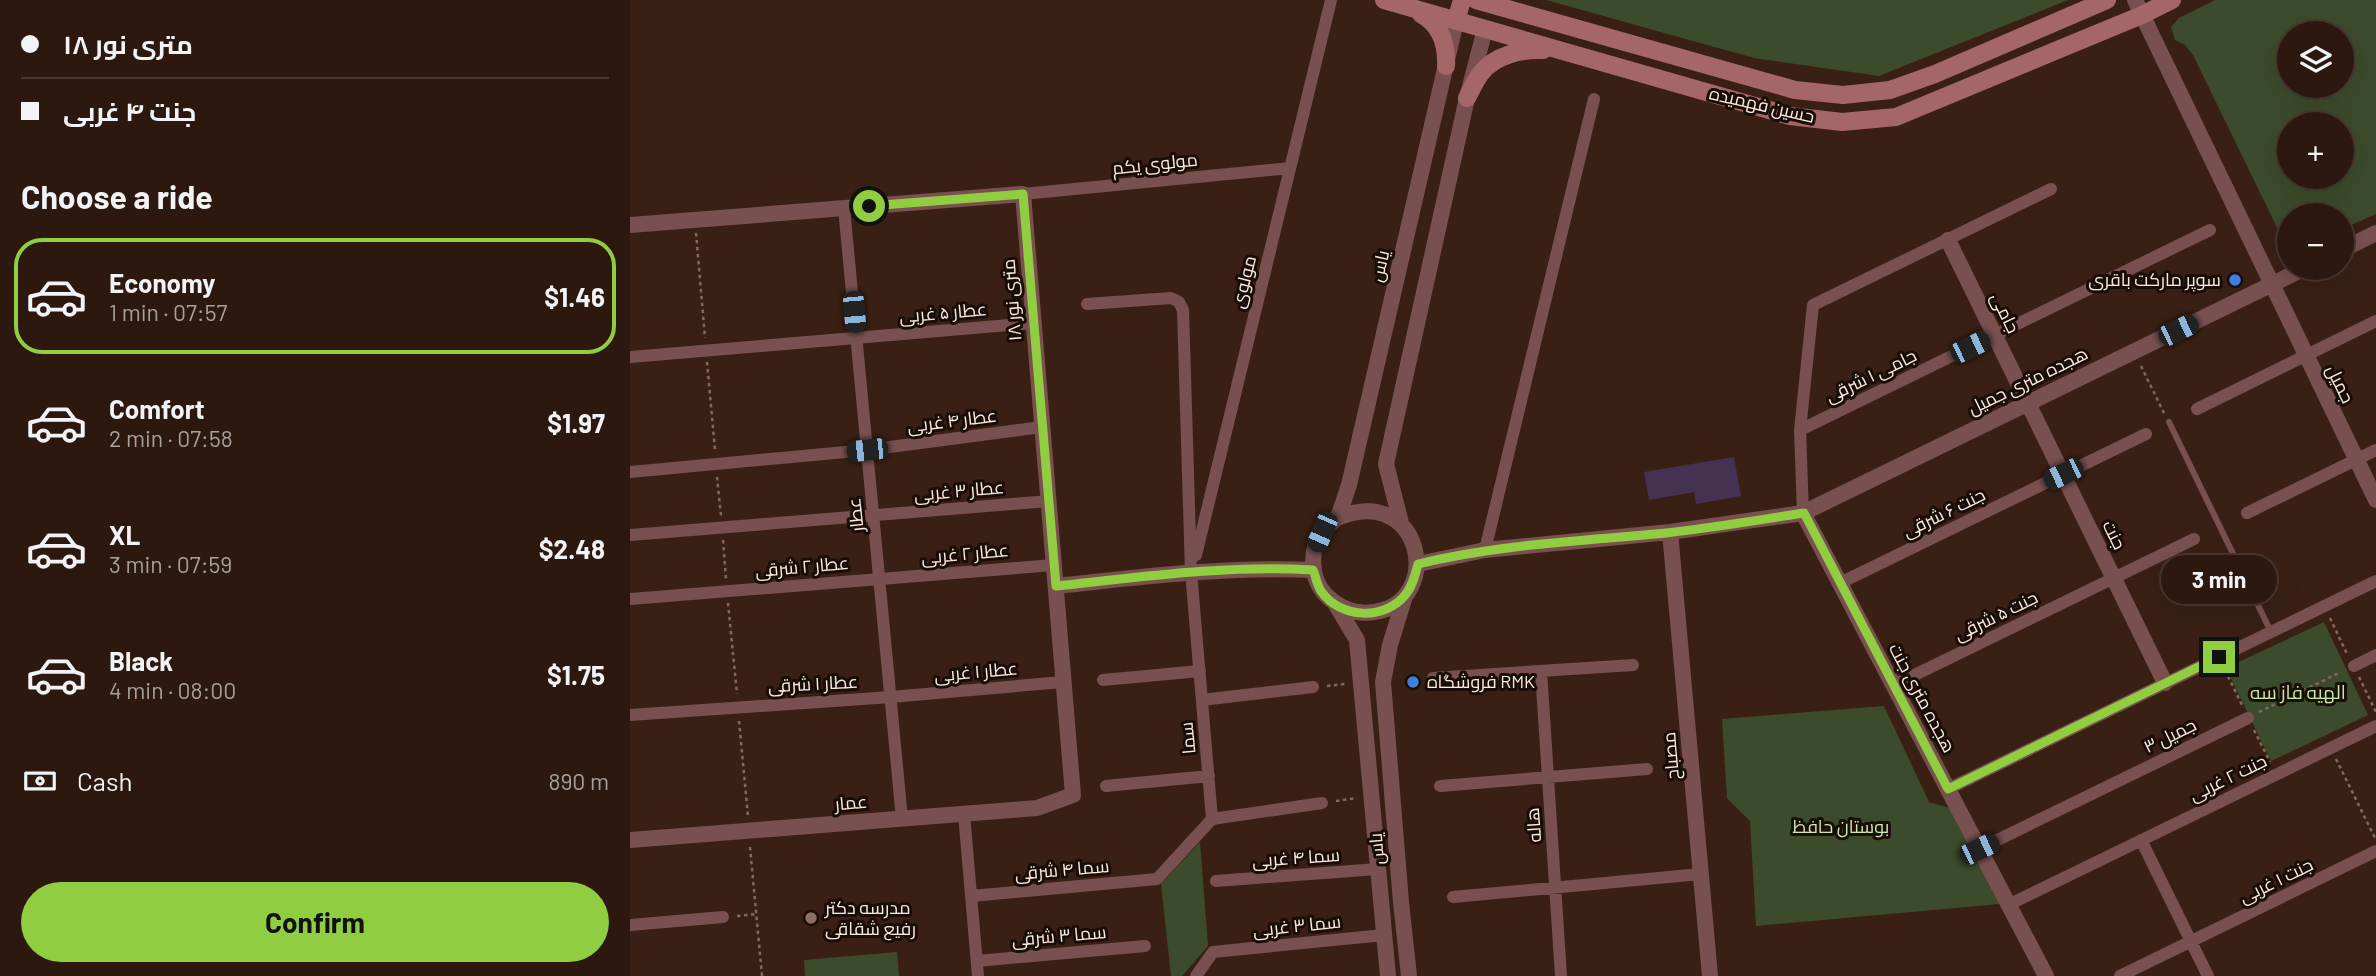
<!DOCTYPE html>
<html lang="en">
<head>
<meta charset="utf-8">
<style>
  :root { --surface:#2c180f; --page:#38251d; --text:#f1f3f6; --muted:#a6a09e; --line:#48372f; --accent:#90cd41 }
  body { margin:0; font-family:Barlow,Cairo,sans-serif; background:var(--page); color:var(--text); height:100vh; display:flex; flex-direction:column; font-size:26px; white-space:nowrap }
  * { box-sizing:border-box; margin:0 }
  p { font-size:23px; color:var(--muted) }
  .icon { flex:none; width:38px; height:38px; fill:none; stroke:currentColor; stroke-width:2; stroke-linecap:round; stroke-linejoin:round }
  .map { position:relative; flex:1; overflow:hidden }
  .side { display:flex; flex-direction:column; background:var(--surface); width:630px }
  .side>* { flex:none }
  .guide { display:grid; align-content:center; height:154px; padding:0 21px; background:var(--surface) }
  .tools { position:absolute; left:1647px; top:21px; display:grid; gap:14px }
  .tools a { display:grid; place-items:center; width:77px; height:77px; border-radius:50%; background:var(--surface); box-shadow:0 7px 28px #0002,0 0 0 2px var(--line); font-size:35px }
  .end { position:absolute; width:32px; height:32px; margin:-16px; border:9px solid #90cd41; background:#111; box-shadow:0 0 0 4px #111 }
  .from { border-radius:50% }
  .bubble { position:absolute; height:49px; border-radius:24px; background:var(--surface); box-shadow:0 7px 28px #0002,0 0 0 2px var(--line); font-size:23px; font-weight:700; line-height:49px; text-align:center }
  .car { position:absolute; width:21px; height:42px; margin:-21px -10px; border-radius:9px; box-shadow:0 0 5px 2px #0007; background:linear-gradient(#222 24%,#8ab4d8 0 40%,#222 0 76%,#8ab4d8 0 86%,#222 0) }
  .guide b { display:flex; align-items:center; gap:24px; height:66px; font-size:26px }
  .guide b+b { border-top:2px solid var(--line) }
  .guide i { width:18px; height:18px; background:var(--text) }
  ul { padding:0; list-style:none }
  li { display:flex; align-items:center; gap:21px; height:116px; margin:0 14px 10px; padding:0 7px; border:4px solid transparent; border-radius:28px }
  li div { flex:1 }
  li b { display:block; font-size:26px }
  li em { font-style:normal; font-weight:700 }
  li.current { border-color:var(--accent) }
  li>.icon { width:63px; height:63px; stroke-width:1.5 }
  h2 { padding:0 21px; font-size:32px; line-height:84px }
  .pay { display:flex; align-items:center; gap:18px; height:77px; padding:0 21px; font-size:26px }
  .pay p { margin-inline-start:auto }
  .button { display:flex; gap:14px; margin-top:auto; padding:14px 21px }
  .button a { flex:1; height:80px; border-radius:42px; background:var(--accent); color:#111; font-size:28px; font-weight:700; line-height:80px; text-align:center }
  main { display:flex; flex:1; min-height:0 }
  .map>svg:first-child { display:block }
  .green { fill:#3c4b2b; fill-rule:evenodd }
  .building { fill:#453151 }
  .lines { fill:none; stroke-linecap:round; stroke-linejoin:round }
  .path { stroke:#81695f; stroke-width:2.5; stroke-dasharray:3.5 3.5; stroke-linecap:butt }
  .service { stroke:#785050; stroke-width:6 }
  .minor { stroke:#785050; stroke-width:12 }
  .tertiary { stroke:#785050; stroke-width:16 }
  .secondary { stroke:#a56667; stroke-width:18 }
  .route { stroke:#90cd41; stroke-width:9 }
  .shop-dot { fill:#3f7fe0; stroke:#190d08; stroke-width:2.5 }
  .education-dot { fill:#8d6e63; stroke:#190d08; stroke-width:2.5 }
  .labels { text-anchor:middle; stroke-width:6; stroke-linejoin:round; paint-order:stroke }
  .street-label { font-size:18px; fill:#fdeae2; stroke:#190d08 }
  .poi-label { font-size:18px; fill:#fdeae2; stroke:#190d08; text-anchor:start }
  .park-label { font-size:18px; fill:#cbeaab; stroke:#190d08 }
  .neighbourhood-label { font-size:19px; fill:#c7eba4; stroke:#190d08 }
</style>
</head>
<body>
<main>
<section class="side">
<div class="guide">
<b><i class="from"></i>۱۸ متری نور</b>
<b><i></i>جنت ۴ غربی</b>
</div>
<h2>Choose a ride</h2>
<ul>
<li class="current"><svg class="icon" aria-label="car" viewBox="0 0 24 24"><path d="M5 17H2v-5l4-1 3-4h7l3 4 3 1v5h-3M9 17h6M6 11h13"/><circle cx="7" cy="17" r="2"/><circle cx="17" cy="17" r="2"/></svg><div><b>Economy</b><p>1 min · 07:57</p></div><em>$1.46</em></li>
<li><svg class="icon" aria-label="car" viewBox="0 0 24 24"><path d="M5 17H2v-5l4-1 3-4h7l3 4 3 1v5h-3M9 17h6M6 11h13"/><circle cx="7" cy="17" r="2"/><circle cx="17" cy="17" r="2"/></svg><div><b>Comfort</b><p>2 min · 07:58</p></div><em>$1.97</em></li>
<li><svg class="icon" aria-label="car" viewBox="0 0 24 24"><path d="M5 17H2v-5l4-1 3-4h7l3 4 3 1v5h-3M9 17h6M6 11h13"/><circle cx="7" cy="17" r="2"/><circle cx="17" cy="17" r="2"/></svg><div><b>XL</b><p>3 min · 07:59</p></div><em>$2.48</em></li>
<li><svg class="icon" aria-label="car" viewBox="0 0 24 24"><path d="M5 17H2v-5l4-1 3-4h7l3 4 3 1v5h-3M9 17h6M6 11h13"/><circle cx="7" cy="17" r="2"/><circle cx="17" cy="17" r="2"/></svg><div><b>Black</b><p>4 min · 08:00</p></div><em>$1.75</em></li>
</ul>
<div class="pay"><svg class="icon" aria-label="cash" viewBox="0 0 24 24"><path d="M3 7h18v10H3z"/><circle cx="12" cy="12" r="2"/></svg>Cash<p>890 m</p></div>
<div class="button"><a>Confirm</a></div>
</section>
<div class="map">
<svg width="1746" height="976" viewBox="0 0 1746 976">
  <rect width="100%" height="100%" fill="#3a2014"/>
  <!-- green -->
  <path class="green" d="M916,0H1438L1249,76L1124,58Z
    M1585,0H1746V214L1712,229V215H1659V252L1563,55L1555,45L1545,40L1541,27L1549,18ZM1659,33H1712V86H1659ZM1659,124H1712V177H1659Z
    M1694,622L1738,715L1641,761L1596,668Z
    M1254,706L1299,802L1323,809L1370,904L1126,926L1120,821L1097,798L1092,719Z
    M570,842L578,946L552,976H541L531,884Z
    M267,952L269,976H175L174,960Z"/>
  <!-- building -->
  <path class="building" d="M1104,457L1111,496L1066,504L1064,492L1019,500L1014,472Z"/>
  <g class="lines">
    <!-- path -->
    <path class="path" d="M66,233L75,338
      M77,362L85,450
      M1511,366L1534,413
      M87,477L91,516
      M93,540L96,579
      M98,603L107,694
      M1700,618L1718,656
      M1595,670L1612,705
      M1729,677L1746,712
      M697,686L715,684
      M1629,712L1711,672
      M109,721L118,816
      M1624,730L1640,762
      M1706,759L1745,838
      M706,801L727,798
      M120,847L132,976
      M107,916L126,914"/>
    <!-- service -->
    <path class="service" d="M1539,422L1641,632"/>
    <!-- minor -->
    <path class="minor" d="M393,194L660,168
      M214,208L272,819
      M0,357L404,323
      M1567,409L1746,321
      M1170,430L1580,230
      M0,472L237,450L412,427
      M1173,513L1170,430L1183,305L1421,189
      M1617,513L1746,450
      M0,535L419,501
      M855,550L964,99
      M566,555L701,0
      M1210,583L1516,434
      M0,599L424,565
      M1724,666L1746,655
      M911,671L931,976
      M803,678L1003,665
      M473,680L570,671
      M1264,685L1564,539
      M572,700L683,687
      M0,715L261,697L433,682
      M476,786L579,776
      M810,786L1017,769
      M1318,789L1746,581
      M334,814L348,976
      M582,819L692,803
      M1511,840L1578,976
      M1349,849L1618,718
      M586,881L748,869
      M341,896L527,879L582,819L561,572L553,310L549,302L541,298L457,304
      M823,897L1071,874
      M1378,905L1746,726
      M0,925L93,917
      M347,961L515,946
      M566,976L583,952L754,935
      M1490,976L1746,851"/>
    <!-- tertiary -->
    <path class="tertiary" d="M1505,0L1746,500
      M0,225L393,194L443,795L407,808L0,840
      M1318,240L1535,683
      M1712,250L1746,233
      M1173,513L1416,976
      M707,518C793,482 815,603 744,612C725,615 710,609 696,595C680,579 679,549 693,531C697,525 705,522 708,516C713,506 715,495 719,485L826,21
      M771,523L756,464L837,98L855,29
      M1040,532L1080,976
      M788,564L855,550L1040,532L1173,513L1675,268
      M426,586C511,577 597,566 683,570
      M775,596L760,645L753,682L771,902L779,976
      M706,605L727,640L758,976"/>
    <!-- secondary -->
    <path class="secondary" d="M754,0L1160,116L1212,122L1266,117L1512,15L1542,0
      M846,0L1165,90L1213,95L1260,90L1305,74L1477,0
      M791,14C811,25 817,44 816,66
      M826,21L832,0
      M837,98C841,90 845,81 851,73C865,55 892,49 913,50"/>
  </g>
  <g class="lines">
    <!-- route -->
    <path class="route" d="M239,206L393,194L426,586C511,577 597,565 683,570C686,577 687,585 691,591C710,619 755,621 776,594C783,585 785,575 788,564C869,544 953,541 1036,533C1082,528 1128,520 1174,513L1318,789L1589,657"/>
  </g>
  <!-- markers -->
  <g class="shop-dot">
    <circle cx="1605" cy="280" r="7"/>
    <circle cx="783" cy="682" r="7"/>
  </g>
  <circle class="education-dot" cx="181" cy="918" r="7"/>
  <g class="labels">
    <!-- street labels -->
    <g class="street-label">
      <text transform="translate(1132 105) rotate(13)" y="6">حسین فهمیده</text>
      <text transform="translate(525 164) rotate(-6)" y="6">مولوی یکم</text>
      <text transform="translate(750 266) rotate(-77)" y="6">یاس</text>
      <text transform="translate(614 282) rotate(-76)" y="6">مولوی</text>
      <text transform="translate(382 300) rotate(-95)" y="6">۱۸ متری نور</text>
      <text transform="translate(313 313) rotate(-5)" y="6">عطار ۵ غربی</text>
      <text transform="translate(1375 313) rotate(64)" y="6">جامی</text>
      <text transform="translate(1241 376) rotate(-26)" y="6">جامی ۱ شرقی</text>
      <text transform="translate(1398 381) rotate(-26)" y="6">هجده متری جمیل</text>
      <text transform="translate(1710 384) rotate(64)" y="6">جمیل</text>
      <text transform="translate(322 421) rotate(-7)" y="6">عطار ۴ غربی</text>
      <text transform="translate(329 491) rotate(-5)" y="6">عطار ۳ غربی</text>
      <text transform="translate(1314 513) rotate(-26)" y="6">جنت ۶ شرقی</text>
      <text transform="translate(226 515) rotate(-96)" y="6">عطار</text>
      <text transform="translate(1484 535) rotate(64)" y="6">جنت</text>
      <text transform="translate(335 554) rotate(-5)" y="6">عطار ۲ غربی</text>
      <text transform="translate(172 567) rotate(-5)" y="6">عطار ۲ شرقی</text>
      <text transform="translate(1366 616) rotate(-26)" y="6">جنت ۵ شرقی</text>
      <text transform="translate(346 672) rotate(-5)" y="6">عطار ۱ غربی</text>
      <text transform="translate(183 684) rotate(-3)" y="6">عطار ۱ شرقی</text>
      <text transform="translate(1292 698) rotate(62)" y="6">هجده متری جنت</text>
      <text transform="translate(1540 736) rotate(-26)" y="6">جمیل ۳</text>
      <text transform="translate(558 738) rotate(-95)" y="6">سما</text>
      <text transform="translate(1041 756) rotate(-95)" y="6">مصباح</text>
      <text transform="translate(1598 778) rotate(-26)" y="6">جنت ۲ غربی</text>
      <text transform="translate(221 803) rotate(-5)" y="6">عمار</text>
      <text transform="translate(904 825) rotate(-94)" y="6">هاله</text>
      <text transform="translate(747 849) rotate(-95)" y="6">یاس</text>
      <text transform="translate(666 858) rotate(-4)" y="6">سما ۴ غربی</text>
      <text transform="translate(432 870) rotate(-5)" y="6">سما ۴ شرقی</text>
      <text transform="translate(1646 881) rotate(-26)" y="6">جنت ۱ غربی</text>
      <text transform="translate(667 926) rotate(-6)" y="6">سما ۳ غربی</text>
      <text transform="translate(429 936) rotate(-5)" y="6">سما ۳ شرقی</text>
    </g>
    <!-- poi labels -->
    <g class="poi-label">
      <text x="1591" y="286" text-anchor="end">سوپر مارکت باقری</text>
      <text x="797" y="688">فروشگاه RMK</text>
      <text x="195" y="914">مدرسه دکتر<tspan x="195" dy="21">رفیع شقاقی</tspan></text>
    </g>
    <!-- park labels -->
    <g class="park-label">
      <text x="1211" y="833">بوستان حافظ</text>
    </g>
    <!-- neighbourhood labels -->
    <g class="neighbourhood-label">
      <text x="1668" y="699">الهیه فاز سه</text>
    </g>
  </g>
</svg>
<div class="tools">
<a><svg class="icon" aria-label="layers" viewBox="0 0 24 24"><path d="M12 4l9 5-9 5-9-5zM3 14l9 5 9-5"/></svg></a>
<a>+</a>
<a>−</a>
</div>
<i class="end from" style="left:239px;top:206px"></i>
<i class="end" style="left:1589px;top:657px"></i>
<div class="bubble" style="left:1531px;top:555px;width:116px">3 min</div>
<i class="car" style="left:224px;top:312px;rotate:175deg"></i>
<i class="car" style="left:1548px;top:330px;rotate:64deg"></i>
<i class="car" style="left:1340px;top:347px;rotate:64deg"></i>
<i class="car" style="left:237px;top:450px;rotate:264deg"></i>
<i class="car" style="left:1433px;top:474px;rotate:244deg"></i>
<i class="car" style="left:692px;top:532px;rotate:204deg"></i>
<i class="car" style="left:1349px;top:849px;rotate:64deg"></i>
</div>
</main>
</body>
</html>
